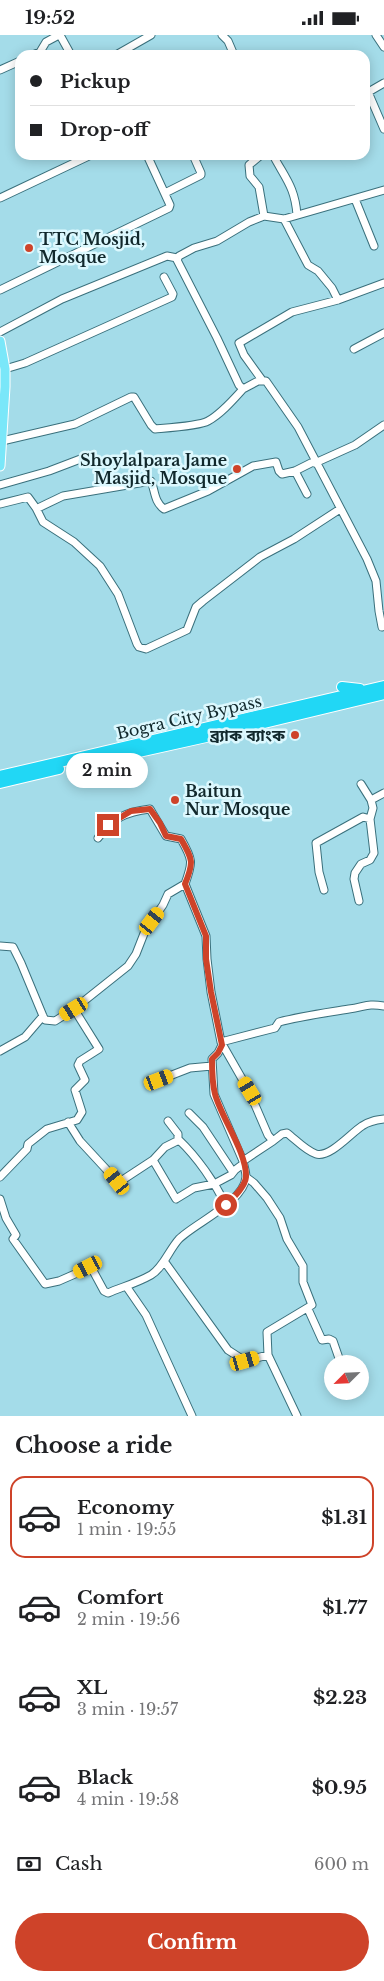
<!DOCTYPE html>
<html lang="en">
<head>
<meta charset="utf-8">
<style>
  :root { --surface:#fff; --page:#f6f6f6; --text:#202124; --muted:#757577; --line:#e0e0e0; --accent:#ce4329 }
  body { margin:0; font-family:"Libre Baskerville","Noto Sans Bengali",serif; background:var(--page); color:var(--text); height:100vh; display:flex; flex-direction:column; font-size:19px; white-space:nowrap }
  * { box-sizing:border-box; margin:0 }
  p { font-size:16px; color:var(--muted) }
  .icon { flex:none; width:28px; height:28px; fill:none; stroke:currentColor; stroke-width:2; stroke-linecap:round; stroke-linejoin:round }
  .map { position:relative; height:1381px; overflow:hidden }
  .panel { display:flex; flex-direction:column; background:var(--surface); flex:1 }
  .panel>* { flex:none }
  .banner { position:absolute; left:15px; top:15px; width:355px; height:110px; border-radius:15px; box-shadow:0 2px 12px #0003; display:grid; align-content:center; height:110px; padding:0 15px; background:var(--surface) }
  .needle { width:32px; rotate:246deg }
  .fabs { position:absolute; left:324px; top:1320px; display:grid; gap:10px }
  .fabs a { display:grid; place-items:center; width:45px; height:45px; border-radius:50%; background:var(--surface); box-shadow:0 2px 12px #0003; font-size:25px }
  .end { position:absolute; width:22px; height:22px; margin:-11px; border:6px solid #ce4329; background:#fff; box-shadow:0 0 0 2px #fff }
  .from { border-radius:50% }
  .bubble { position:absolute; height:35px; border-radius:18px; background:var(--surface); box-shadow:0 2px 12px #0003; font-size:16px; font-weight:700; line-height:35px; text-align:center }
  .car { position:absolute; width:15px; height:30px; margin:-15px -8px; border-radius:6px; box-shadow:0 0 4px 1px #0007; background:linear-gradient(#f5c518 24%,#345 0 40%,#f5c518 0 76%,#345 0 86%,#f5c518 0) }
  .banner b { display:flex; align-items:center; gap:18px; height:48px; font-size:19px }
  .banner b+b { border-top:1px solid var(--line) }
  .banner i { width:12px; height:12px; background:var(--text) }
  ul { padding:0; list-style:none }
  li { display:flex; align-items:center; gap:15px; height:82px; margin:0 10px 8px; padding:0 5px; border:2px solid transparent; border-radius:15px }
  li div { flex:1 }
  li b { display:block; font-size:19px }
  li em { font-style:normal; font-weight:700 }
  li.selected { border-color:var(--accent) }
  li>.icon { width:45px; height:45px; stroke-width:1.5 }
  h2 { padding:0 15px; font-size:22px; line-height:60px }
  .pay { display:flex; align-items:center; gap:12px; height:55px; padding:0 15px; font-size:19px }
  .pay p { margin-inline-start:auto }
  .cta { display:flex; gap:10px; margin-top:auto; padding:10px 15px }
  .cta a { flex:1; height:58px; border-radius:30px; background:var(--accent); color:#fff; font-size:20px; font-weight:700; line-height:58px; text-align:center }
  .status { display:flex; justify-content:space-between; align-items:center; height:35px; padding:0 25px; background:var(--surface); direction:ltr }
  .status svg { height:14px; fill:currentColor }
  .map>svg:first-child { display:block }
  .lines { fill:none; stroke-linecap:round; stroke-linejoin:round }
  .minor-casing { stroke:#3a707c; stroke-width:9 }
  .major-casing { stroke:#fff; stroke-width:11 }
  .highway-casing { stroke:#fff; stroke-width:12 }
  .minor { stroke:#fff; stroke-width:7 }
  .major { stroke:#7ae7f9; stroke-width:9 }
  .highway { stroke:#21d7f5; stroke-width:10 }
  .route { stroke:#ce4329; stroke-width:6 }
  .poi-dot { fill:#ce4329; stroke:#dcf8fe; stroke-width:2 }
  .labels { text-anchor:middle; stroke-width:5; stroke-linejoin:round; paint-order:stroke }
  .poi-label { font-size:16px; font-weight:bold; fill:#11282c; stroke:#dcf8fe; text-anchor:start }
  .street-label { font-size:16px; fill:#11282c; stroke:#dcf8fe }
</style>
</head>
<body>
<div class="status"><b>19:52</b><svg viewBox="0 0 49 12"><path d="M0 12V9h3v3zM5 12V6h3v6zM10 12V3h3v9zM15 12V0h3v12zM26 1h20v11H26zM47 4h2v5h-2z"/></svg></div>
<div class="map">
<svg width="384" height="1381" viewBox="0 0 384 1381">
  <rect width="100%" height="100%" fill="#a4dce9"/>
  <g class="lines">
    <!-- minor casing -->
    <g class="minor-casing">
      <path id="minor" d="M60,0L71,20
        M222,0L228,6L234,20
        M376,0L384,12
        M33,20L40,17L46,7L59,0
        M116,20L151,0
        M0,35L20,26
        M368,57L384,94
        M365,59L384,48
        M261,120L249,130L250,141L259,152L264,181
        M273,120C285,143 295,152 297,180
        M165,158L201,140V138L193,120
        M0,163L91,120
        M355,164L374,211
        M284,184L308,230L318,236L332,253L338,265
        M0,255L169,173L170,170L147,120
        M0,297L62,264L167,221L177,223
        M354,314L384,298
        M5,334L25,328L172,262L173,259L164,242
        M262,345L244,320L239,308L292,277L338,265L384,248
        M2,406L75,389L131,362H134L151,390L155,394C166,393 199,391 208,386C221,379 233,365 243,354
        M315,428L355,410L384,390
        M295,436L307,459
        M0,450L49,436L91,420
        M0,469L28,462L36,473H38L63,461L151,446C155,455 154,467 164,474L208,456L253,431L276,427L279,436L282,439L295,436L315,426
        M36,473L43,487L74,507L100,531L118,559L137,609L139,612L146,614L187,595L196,572L203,566L260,522L294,504L340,474
        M382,592L379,576L376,546L367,524L298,392L266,346H258L243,354L239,350L217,303L177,225L179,221L194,213L217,206L249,187L264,181L284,184L384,155
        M371,765L384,758
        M98,803C113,783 125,777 150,774L166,801L181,804C193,825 193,827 185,849L206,901L207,924L211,957L221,1007L249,1056L268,1100L273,1106L282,1099L287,1098C295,1104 306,1116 316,1119C330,1123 351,1098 362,1091C369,1086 376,1085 384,1084
        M324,855L319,837L316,808L363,782L370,784
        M359,866L354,844L355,838L361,829L370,825L374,818L370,784L373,773L371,765L361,749
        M0,911L13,912L21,928L43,981L45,985L55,986L74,974L128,931L136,919L145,896L163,870L168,859L185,849
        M221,1007L275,993L279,987C302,981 325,978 349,974C365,972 367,968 384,971
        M222,1010L218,1018L212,1024L214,1059L243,1126
        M0,1016L25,1002L43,981
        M159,1045L190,1033L212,1031
        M189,1078L203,1092L233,1137
        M168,1086L178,1099V1105
        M68,1087L80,1106L117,1146H121L153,1125
        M0,1142L27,1114L28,1109L47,1094L77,1085L82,1077L75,1055L85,1045L78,1030L80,1026L99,1014L74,974
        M246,1142L254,1148L267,1163L280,1183L287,1204L303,1231V1247L312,1270L267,1297L268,1320
        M0,1164L6,1183L16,1200L13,1204L45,1249L59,1246L91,1232L104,1256L108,1258C122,1252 137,1248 151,1240C163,1233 169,1215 179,1204C195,1188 244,1167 246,1142C246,1137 244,1131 243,1126L273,1106
        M226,1170C215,1148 197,1122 179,1105L165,1112L153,1125L176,1164L194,1153L214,1149L231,1140L235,1135L243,1129
        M164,1226L228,1315L245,1326L268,1320L297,1381
        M126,1251L146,1280L192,1381
        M308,1274L322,1305L329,1304L333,1306L341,1329"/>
    </g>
    <!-- major casing -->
    <g class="major-casing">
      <path id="major" d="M0,306L5,334V352L0,431"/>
    </g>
    <!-- highway casing -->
    <g class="highway-casing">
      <path id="highway" d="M342,652L360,654
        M76,731L206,702L384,659
        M0,741L384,651
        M0,748L59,734"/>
    </g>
    <!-- minor -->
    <use href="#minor" class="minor"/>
    <!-- major -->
    <use href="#major" class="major"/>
    <!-- highway -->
    <use href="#highway" class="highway"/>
  </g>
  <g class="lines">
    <!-- route -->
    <path class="route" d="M108,790L131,776L150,774L160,788L166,801L181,804C193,825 194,827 185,849L206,901V924L211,957L222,1010L218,1018L212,1024C212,1035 212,1048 215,1059C221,1082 247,1118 246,1142C245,1152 233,1163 226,1170"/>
  </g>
  <!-- markers -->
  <g class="poi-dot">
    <circle cx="29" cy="213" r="5"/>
    <circle cx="237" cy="434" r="5"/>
    <circle cx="295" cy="700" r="5"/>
    <circle cx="175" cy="765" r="5"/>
  </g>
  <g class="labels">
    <!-- poi labels -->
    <g class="poi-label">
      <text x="39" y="210">TTC Mosjid,<tspan x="39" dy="18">Mosque</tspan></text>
      <text x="227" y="431" text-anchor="end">Shoylalpara Jame<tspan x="227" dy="18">Masjid, Mosque</tspan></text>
      <text x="285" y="706" text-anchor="end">ব্র্যাক ব্যাংক</text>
      <text x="185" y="762">Baitun<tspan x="185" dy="18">Nur Mosque</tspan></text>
    </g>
    <!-- street labels -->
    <g class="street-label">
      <text transform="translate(189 682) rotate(-13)" y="6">Bogra City Bypass</text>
    </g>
  </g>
</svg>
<div class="fabs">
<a><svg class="needle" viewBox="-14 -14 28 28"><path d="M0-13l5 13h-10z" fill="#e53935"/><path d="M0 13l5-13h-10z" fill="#757577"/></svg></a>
</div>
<i class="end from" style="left:226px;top:1170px"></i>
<i class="end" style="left:108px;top:790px"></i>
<div class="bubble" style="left:66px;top:718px;width:82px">2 min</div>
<i class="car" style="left:152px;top:886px;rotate:37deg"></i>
<i class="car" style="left:74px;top:974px;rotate:239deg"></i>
<i class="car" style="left:159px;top:1045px;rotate:69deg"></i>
<i class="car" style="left:250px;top:1056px;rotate:329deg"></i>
<i class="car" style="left:117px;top:1146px;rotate:321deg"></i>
<i class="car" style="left:88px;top:1232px;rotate:243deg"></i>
<i class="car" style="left:245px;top:1326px;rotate:74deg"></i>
<div class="banner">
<b><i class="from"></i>Pickup</b>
<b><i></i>Drop-off</b>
</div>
</div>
<section class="panel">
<h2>Choose a ride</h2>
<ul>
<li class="selected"><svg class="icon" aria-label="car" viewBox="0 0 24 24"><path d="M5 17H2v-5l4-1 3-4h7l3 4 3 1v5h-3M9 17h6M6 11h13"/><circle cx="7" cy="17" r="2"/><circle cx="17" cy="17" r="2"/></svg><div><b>Economy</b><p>1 min · 19:55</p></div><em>$1.31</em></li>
<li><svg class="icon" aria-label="car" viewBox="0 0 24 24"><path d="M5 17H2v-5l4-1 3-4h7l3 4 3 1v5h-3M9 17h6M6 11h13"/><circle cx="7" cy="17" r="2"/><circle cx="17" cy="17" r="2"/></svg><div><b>Comfort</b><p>2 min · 19:56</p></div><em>$1.77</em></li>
<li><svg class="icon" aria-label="car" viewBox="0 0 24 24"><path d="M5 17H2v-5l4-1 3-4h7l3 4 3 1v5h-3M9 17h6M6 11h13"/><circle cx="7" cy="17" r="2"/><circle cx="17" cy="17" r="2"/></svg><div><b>XL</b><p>3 min · 19:57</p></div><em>$2.23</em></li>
<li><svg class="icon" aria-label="car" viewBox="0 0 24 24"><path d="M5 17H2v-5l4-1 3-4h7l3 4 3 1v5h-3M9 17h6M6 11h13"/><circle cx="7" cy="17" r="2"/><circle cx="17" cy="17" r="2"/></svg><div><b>Black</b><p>4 min · 19:58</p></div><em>$0.95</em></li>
</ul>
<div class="pay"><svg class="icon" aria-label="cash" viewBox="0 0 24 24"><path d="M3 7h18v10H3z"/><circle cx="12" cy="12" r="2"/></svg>Cash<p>600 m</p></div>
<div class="cta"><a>Confirm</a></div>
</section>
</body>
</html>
